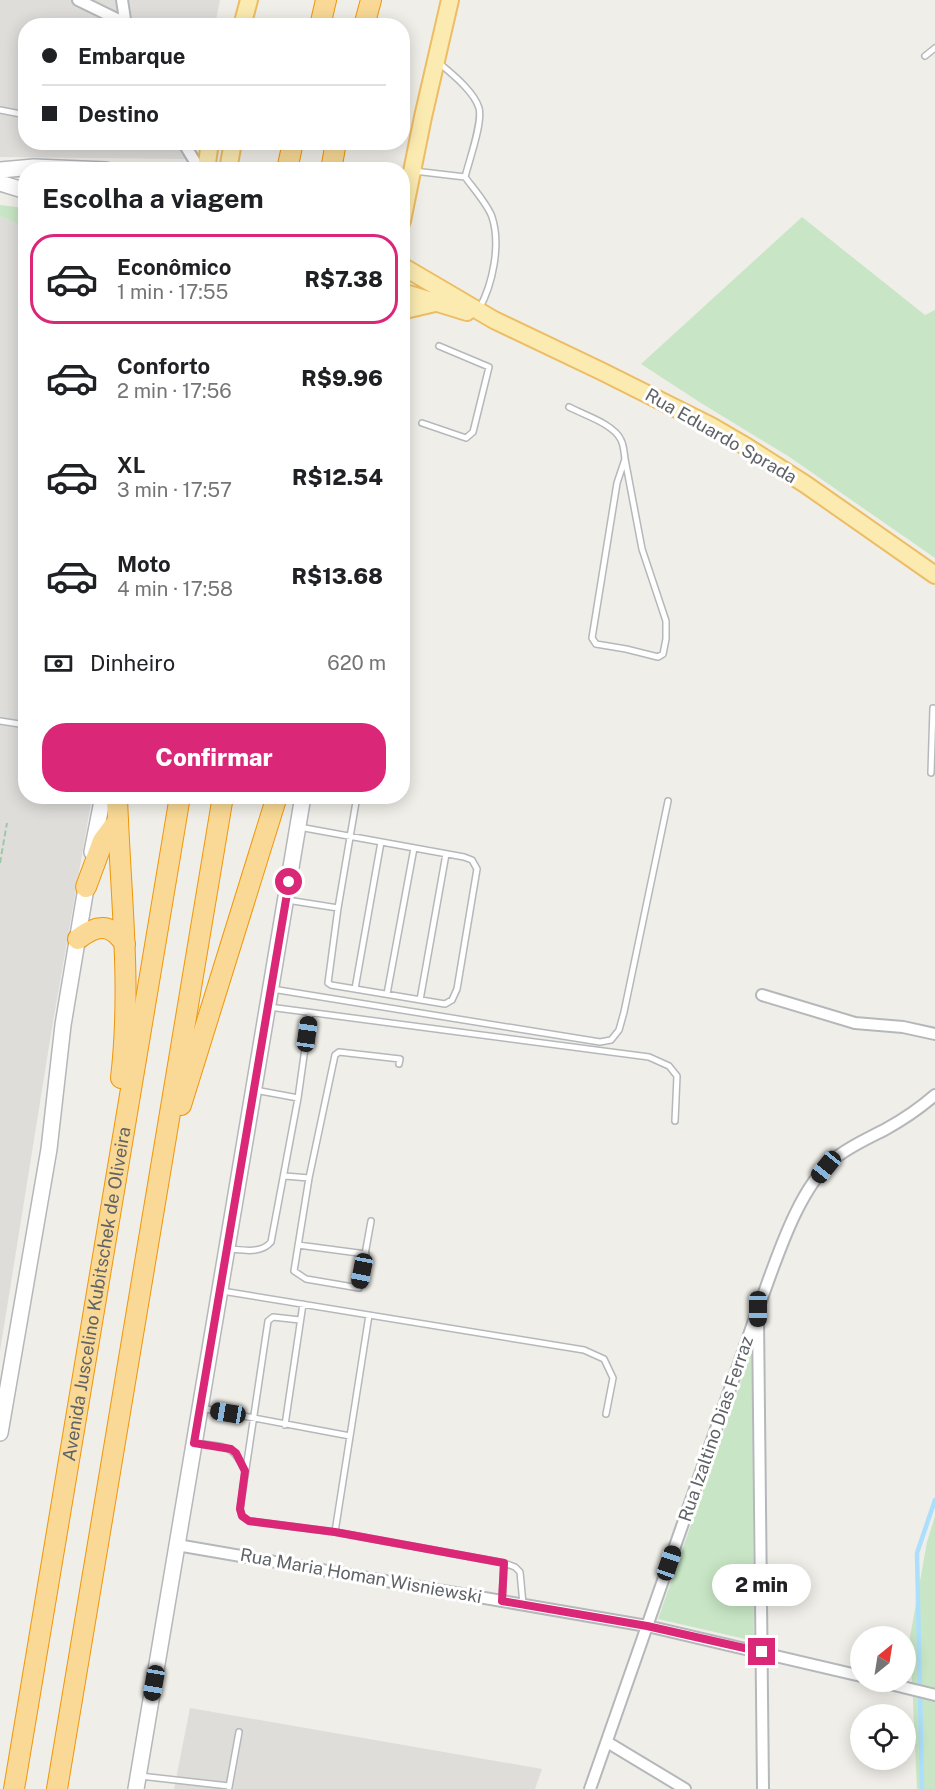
<!DOCTYPE html>
<html lang="pt">
<head>
<meta charset="utf-8">
<style>
  :root { --surface:#fff; --page:#f2f2f2; --text:#202124; --muted:#757577; --line:#e0e0e0; --accent:#db2777 }
  body { margin:0; font-family:"Public Sans",sans-serif; background:var(--page); color:var(--text); height:100vh; display:flex; flex-direction:column; font-size:22px; white-space:nowrap }
  * { box-sizing:border-box; margin:0 }
  p { font-size:20px; color:var(--muted) }
  .icon { flex:none; width:33px; height:33px; fill:none; stroke:currentColor; stroke-width:2; stroke-linecap:round; stroke-linejoin:round }
  .map { position:relative; flex:1; overflow:hidden }
  .sheet { position:absolute; left:18px; top:162px; width:392px; height:642px; display:flex; flex-direction:column; background:var(--surface); border-radius:24px; box-shadow:0 3px 15px #0003 }
  .sheet>* { flex:none }
  .guide { position:absolute; left:18px; top:18px; width:392px; height:132px; border-radius:24px; box-shadow:0 3px 15px #0003; display:grid; align-content:center; height:132px; padding:0 24px; background:var(--surface) }
  .needle { width:39px; rotate:30deg }
  .fabs { position:absolute; left:850px; top:1626px; display:grid; gap:12px }
  .fabs a { display:grid; place-items:center; width:66px; height:66px; border-radius:50%; background:var(--surface); box-shadow:0 3px 15px #0003; font-size:30px }
  .end { position:absolute; width:27px; height:27px; margin:-14px; border:8px solid #db2777; background:#fff; box-shadow:0 0 0 3px #fff }
  .from { border-radius:50% }
  .bubble { position:absolute; height:42px; border-radius:21px; background:var(--surface); box-shadow:0 3px 15px #0003; font-size:20px; font-weight:800; line-height:42px; text-align:center }
  .car { position:absolute; width:18px; height:36px; margin:-18px -9px; border-radius:8px; box-shadow:0 0 4px 2px #0007; background:linear-gradient(#222 24%,#8ab4d8 0 40%,#222 0 76%,#8ab4d8 0 86%,#222 0) }
  .guide b { display:flex; align-items:center; gap:21px; height:57px; font-size:22px }
  .guide b+b { border-top:2px solid var(--line) }
  .guide i { width:15px; height:15px; background:var(--text) }
  ul { padding:0; list-style:none }
  li { display:flex; align-items:center; gap:18px; height:90px; margin:0 12px 9px; padding:0 12px; border:3px solid transparent; border-radius:24px }
  li div { flex:1 }
  li b { display:block; font-size:22px }
  li em { font-style:normal; font-weight:800 }
  li.selected { border-color:var(--accent) }
  li>.icon { width:54px; height:54px; stroke-width:1.5 }
  h2 { padding:0 24px; font-size:27px; line-height:72px }
  .pay { display:flex; align-items:center; gap:15px; height:66px; padding:0 24px; font-size:22px }
  .pay p { margin-inline-start:auto }
  .button { display:flex; gap:12px; margin-top:auto; padding:12px 24px }
  .button a { flex:1; height:69px; border-radius:24px; background:var(--accent); color:#fff; font-size:24px; font-weight:800; line-height:69px; text-align:center }
  .map>svg:first-child { display:block }
  .industrial { fill:#dfddda }
  .green { fill:#c8e6c5 }
  .lines { fill:none; stroke-linecap:round; stroke-linejoin:round }
  .stream { stroke:#acdffc; stroke-width:4.5 }
  .lane-casing { stroke:#b5b8bb; stroke-width:8 }
  .street-casing { stroke:#b5b8bb; stroke-width:14 }
  .secondary-casing { stroke:#b4b7bb; stroke-width:18 }
  .primary-casing { stroke:#edbd64; stroke-width:20 }
  .highway-casing { stroke:#f09608; stroke-width:22 }
  .path { stroke:#9fc8a8; stroke-width:2; stroke-dasharray:6 3; stroke-linecap:butt }
  .lane { stroke:#fff; stroke-width:5 }
  .street { stroke:#fff; stroke-width:10 }
  .secondary { stroke:#fff; stroke-width:15 }
  .primary { stroke:#fcebb1; stroke-width:16 }
  .highway { stroke:#f9d995; stroke-width:20 }
  .route { stroke:#db2777; stroke-width:8 }
  .labels { text-anchor:middle; stroke-width:6; stroke-linejoin:round; paint-order:stroke }
  .street-label { font-size:18px; fill:#5f6367; stroke:#fff }
</style>
</head>
<body>
<div class="map">
<svg width="935" height="1789" viewBox="0 0 935 1789">
  <rect width="100%" height="100%" fill="#f0eee8"/>
  <!-- industrial -->
  <path class="industrial" d="M0,0H220L215,25L26,26V142L190,143L187,159L0,157Z
    M0,216L26,227V796L92,797L51,1034L0,1351Z
    M190,1708L542,1769L535,1789H174Z"/>
  <!-- green -->
  <path class="green" d="M0,205L25,208V227L0,216Z
    M802,217L925,315L935,310V558L788,456L701,403L641,364Z
    M752,1350L754,1641L658,1619Z
    M935,1516V1789H917L910,1637L927,1542Z"/>
  <g class="lines">
    <!-- stream -->
    <path class="stream" d="M922,1789L917,1553L935,1500"/>
    <!-- lane casing -->
    <g class="lane-casing">
      <path id="lane" d="M925,56L935,48
        M438,62C451,73 474,91 479,108C483,122 469,161 465,177
        M0,110L26,115
        M414,171L465,177C473,188 488,205 492,217C501,244 493,284 479,309
        M569,407C584,415 614,424 621,440C624,446 624,453 625,459
        M422,423L466,438L473,432L489,367L439,346
        M625,459L642,549L666,621V639L663,654L658,657L626,649L596,644L592,638L617,483Z
        M0,721L26,725
        M931,773L933,708
        M299,827L464,857L472,860L477,869L457,989L452,1000L445,1004L331,985L328,983L338,908
        M287,900L338,908L357,796
        M272,989L600,1042L611,1040L619,1030L624,1012L668,801
        M355,989L381,842
        M387,994L414,848
        M420,1000L446,854
        M269,1007L649,1057L669,1066L677,1076L675,1121
        M255,1090L298,1098
        M285,1176L309,1178
        M371,1221L359,1288L306,1279L294,1271L309,1178L335,1055L339,1052L400,1059L399,1064
        M298,1245L366,1254
        M229,1249C244,1250 261,1254 271,1242L298,1098L310,1013
        M222,1291L584,1350L604,1359L613,1378L606,1414
        M300,1320L273,1317L268,1321L240,1509L242,1516L249,1521L335,1532L504,1563L515,1567L520,1572L523,1604
        M201,1408L350,1436
        M285,1425L303,1304
        M196,1443C225,1448 232,1442 245,1471
        M335,1532L369,1315
        M502,1600L504,1563
        M140,1776L229,1786
        M229,1787L239,1732"/>
    </g>
    <!-- street casing -->
    <g class="street-casing">
      <path id="street" d="M78,0L125,23
        M122,0L126,26
        M183,142L200,170
        M762,995L855,1023L903,1027L935,1034
        M758,1318L763,1789
        M177,1545L647,1626L861,1676
        M882,1682L935,1695
        M607,1742L685,1789
        M590,1789L758,1309C775,1264 797,1189 834,1159C850,1146 869,1138 886,1129C904,1119 920,1108 935,1095"/>
    </g>
    <!-- secondary casing -->
    <g class="secondary-casing">
      <path id="secondary" d="M0,170L34,167L106,170
        M0,183L26,191
        M92,852L103,796
        M0,1433L49,1149L63,1025L88,876
        M136,1789L303,796"/>
    </g>
    <!-- primary casing -->
    <g class="primary-casing">
      <path id="primary" d="M242,26L249,0
        M206,170L210,142
        M228,170L233,142
        M402,221L423,117L450,0
        M402,266L494,320L601,371L711,426L747,447L805,484L935,575
        M402,292L467,312
        M402,313L405,310L435,303"/>
    </g>
    <!-- highway casing -->
    <g class="highway-casing">
      <g id="highway">
        <path d="M320,26L326,0"/>
        <path d="M364,26L371,0"/>
        <path d="M287,170L293,142"/>
        <path d="M331,170L336,142"/>
        <path d="M117,796C120,891 132,983 121,1078"/>
        <path d="M86,887L103,841L118,821"/>
        <path d="M78,939C97,924 111,923 125,944"/>
        <path d="M181,1105L277,796"/>
        <path id="s1" d="M14,1789L180,796"/>
        <path d="M57,1789L223,796"/>
      </g>
    </g>
    <!-- path -->
    <path class="path" d="M0,863L7,823"/>
    <!-- lane -->
    <use href="#lane" class="lane"/>
    <!-- street -->
    <use href="#street" class="street"/>
    <!-- secondary -->
    <use href="#secondary" class="secondary"/>
    <!-- primary -->
    <use href="#primary" class="primary"/>
    <!-- highway -->
    <use href="#highway" class="highway"/>
  </g>
  <g class="lines">
    <!-- route -->
    <path class="route" d="M289,882L194,1443L231,1449L236,1453L245,1471L240,1509L242,1516L249,1521L335,1532L504,1563L502,1601L647,1626L762,1652"/>
  </g>
  <g class="labels">
    <!-- street labels -->
    <g class="street-label">
      <text transform="translate(721 436) rotate(30)" y="6">Rua Eduardo Sprada</text>
      <text dy="6" stroke="none"><textPath href="#s1" startOffset="502">Avenida Juscelino Kubitschek de Oliveira</textPath></text>
      <text transform="translate(716 1429) rotate(-71)" y="6">Rua Izaltino Dias Ferraz</text>
      <text transform="translate(361 1576) rotate(10)" y="6">Rua Maria Homan Wisniewski</text>
    </g>
  </g>
</svg>
<div class="fabs">
<a><svg class="needle" viewBox="-14 -14 28 28"><path d="M0-13l5 13h-10z" fill="#e53935"/><path d="M0 13l5-13h-10z" fill="#757577"/></svg></a>
<a><svg class="icon" aria-label="locate" viewBox="0 0 24 24"><circle cx="12" cy="12" r="6"/><path d="M12 2v4M12 18v4M2 12h4M18 12h4"/></svg></a>
</div>
<i class="end from" style="left:289px;top:882px"></i>
<i class="end" style="left:762px;top:1652px"></i>
<div class="bubble" style="left:712px;top:1564px;width:99px">2 min</div>
<i class="car" style="left:307px;top:1034px;rotate:8deg"></i>
<i class="car" style="left:826px;top:1167px;rotate:219deg"></i>
<i class="car" style="left:362px;top:1271px;rotate:191deg"></i>
<i class="car" style="left:758px;top:1309px;rotate:180deg"></i>
<i class="car" style="left:228px;top:1413px;rotate:280deg"></i>
<i class="car" style="left:669px;top:1563px;rotate:19deg"></i>
<i class="car" style="left:154px;top:1683px;rotate:190deg"></i>
<div class="guide">
<b><i class="from"></i>Embarque</b>
<b><i></i>Destino</b>
</div>
<section class="sheet">
<h2>Escolha a viagem</h2>
<ul>
<li class="selected"><svg class="icon" aria-label="car" viewBox="0 0 24 24"><path d="M5 17H2v-5l4-1 3-4h7l3 4 3 1v5h-3M9 17h6M6 11h13"/><circle cx="7" cy="17" r="2"/><circle cx="17" cy="17" r="2"/></svg><div><b>Econômico</b><p>1 min · 17:55</p></div><em>R$7.38</em></li>
<li><svg class="icon" aria-label="car" viewBox="0 0 24 24"><path d="M5 17H2v-5l4-1 3-4h7l3 4 3 1v5h-3M9 17h6M6 11h13"/><circle cx="7" cy="17" r="2"/><circle cx="17" cy="17" r="2"/></svg><div><b>Conforto</b><p>2 min · 17:56</p></div><em>R$9.96</em></li>
<li><svg class="icon" aria-label="car" viewBox="0 0 24 24"><path d="M5 17H2v-5l4-1 3-4h7l3 4 3 1v5h-3M9 17h6M6 11h13"/><circle cx="7" cy="17" r="2"/><circle cx="17" cy="17" r="2"/></svg><div><b>XL</b><p>3 min · 17:57</p></div><em>R$12.54</em></li>
<li><svg class="icon" aria-label="car" viewBox="0 0 24 24"><path d="M5 17H2v-5l4-1 3-4h7l3 4 3 1v5h-3M9 17h6M6 11h13"/><circle cx="7" cy="17" r="2"/><circle cx="17" cy="17" r="2"/></svg><div><b>Moto</b><p>4 min · 17:58</p></div><em>R$13.68</em></li>
</ul>
<div class="pay"><svg class="icon" aria-label="cash" viewBox="0 0 24 24"><path d="M3 7h18v10H3z"/><circle cx="12" cy="12" r="2"/></svg>Dinheiro<p>620 m</p></div>
<div class="button"><a>Confirmar</a></div>
</section>
</div>
</body>
</html>
